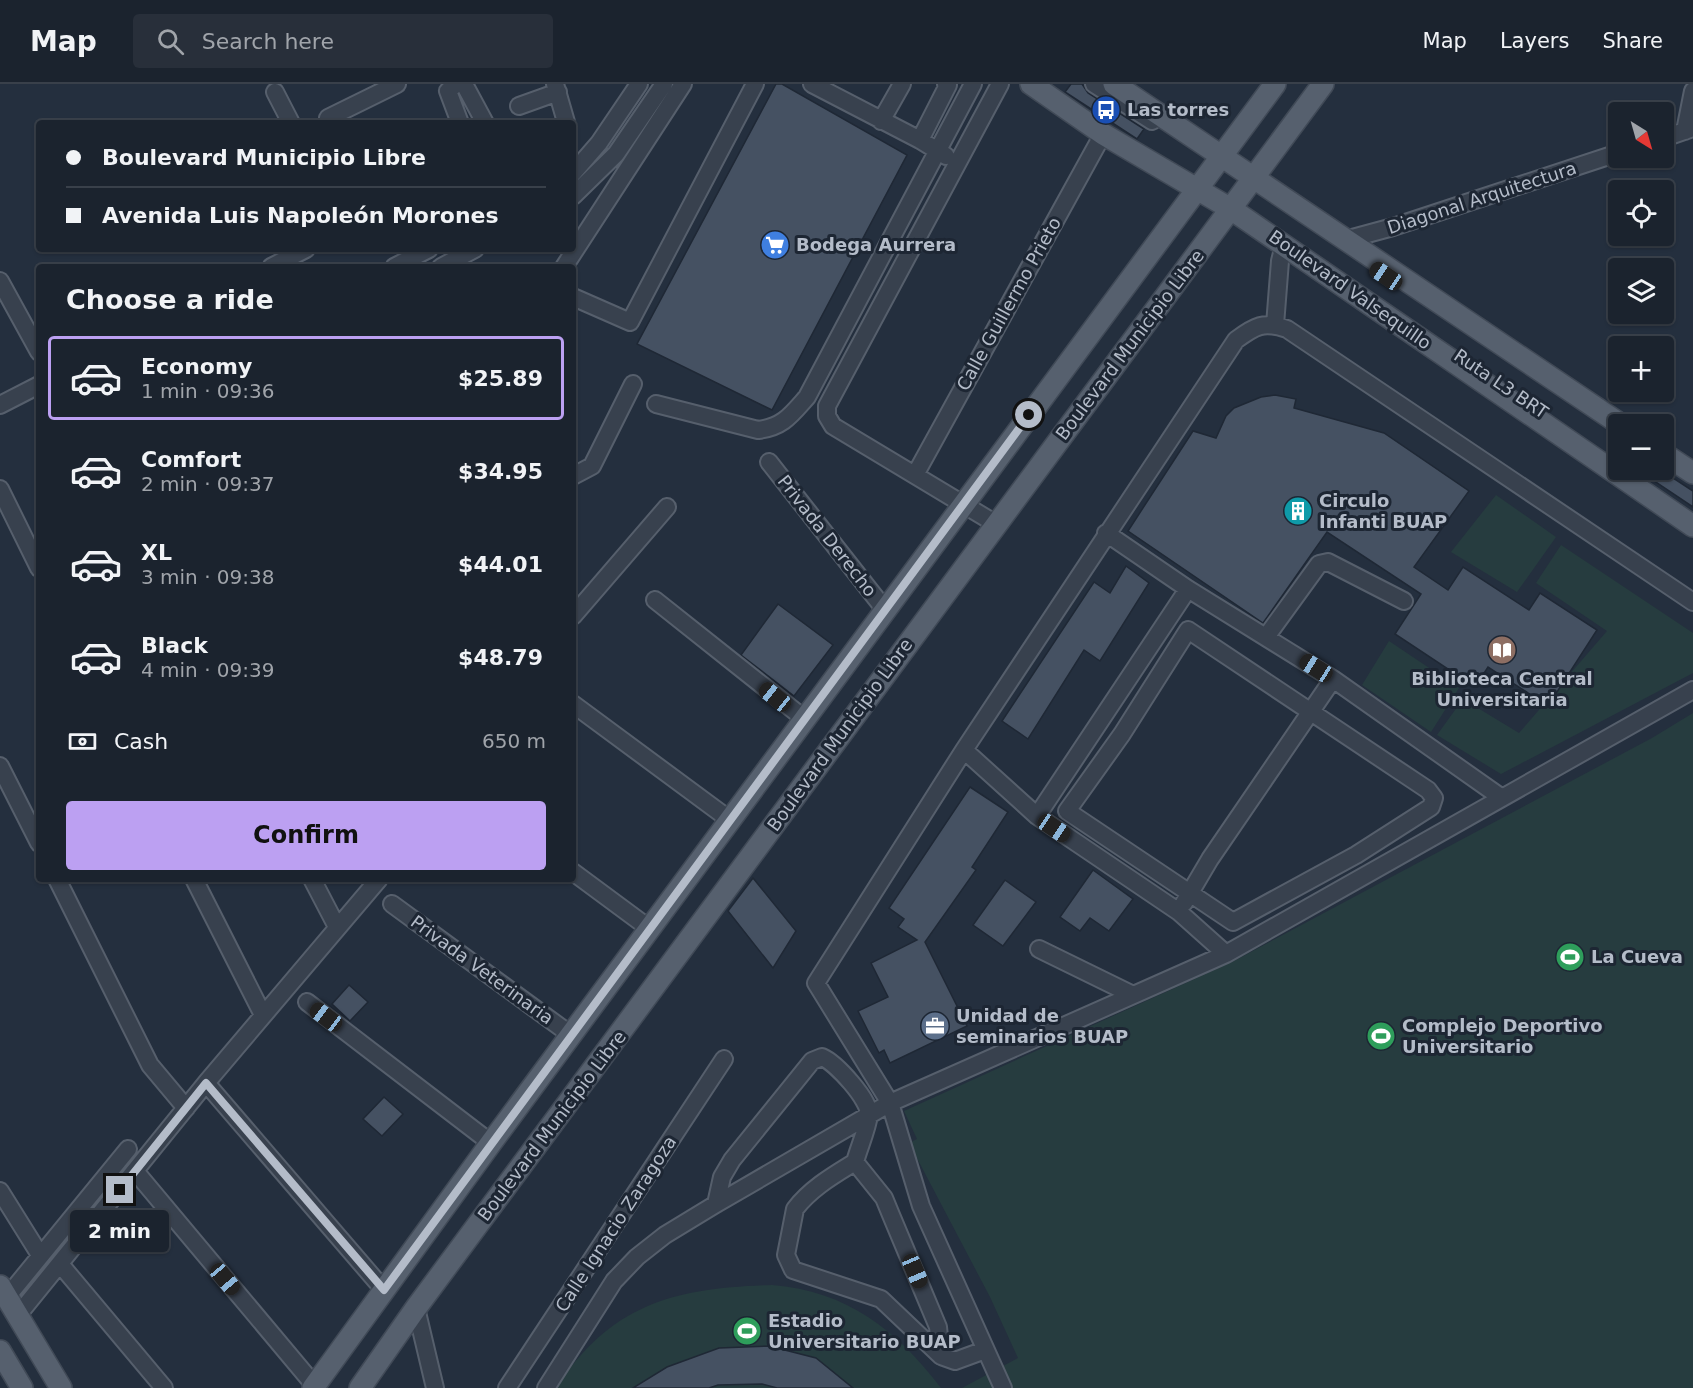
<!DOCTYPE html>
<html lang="en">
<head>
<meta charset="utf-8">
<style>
  :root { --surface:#1b232e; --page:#282f3a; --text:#f1f3f6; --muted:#a0a4aa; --line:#39404a; --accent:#bca0f2 }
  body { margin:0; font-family:"DejaVu Sans",sans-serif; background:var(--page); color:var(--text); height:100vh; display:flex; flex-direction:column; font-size:22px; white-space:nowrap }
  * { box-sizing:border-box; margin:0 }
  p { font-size:20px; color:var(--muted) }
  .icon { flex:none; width:33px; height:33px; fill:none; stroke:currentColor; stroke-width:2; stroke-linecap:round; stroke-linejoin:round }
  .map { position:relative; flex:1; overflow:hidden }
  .sheet { position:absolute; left:36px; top:180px; width:540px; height:618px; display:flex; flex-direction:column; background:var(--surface); border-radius:6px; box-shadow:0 2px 4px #0004,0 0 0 2px var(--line) }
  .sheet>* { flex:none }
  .banner { position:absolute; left:36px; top:36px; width:540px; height:132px; border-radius:6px; box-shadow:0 2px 4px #0004,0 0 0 2px var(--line); display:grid; align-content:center; height:132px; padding:0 30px; background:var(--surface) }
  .needle { width:39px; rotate:143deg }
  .controls { position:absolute; left:1608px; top:18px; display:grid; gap:12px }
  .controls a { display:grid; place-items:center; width:66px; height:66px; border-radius:6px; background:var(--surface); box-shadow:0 2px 4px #0004,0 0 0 2px var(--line); font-size:30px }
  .end { position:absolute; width:27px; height:27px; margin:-14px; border:8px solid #b4bcc9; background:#111; box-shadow:0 0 0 3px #111 }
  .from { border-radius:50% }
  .bubble { position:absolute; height:42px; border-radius:6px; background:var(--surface); box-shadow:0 2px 4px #0004,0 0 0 2px var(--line); font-size:20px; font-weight:600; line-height:42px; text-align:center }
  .car { position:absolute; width:18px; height:36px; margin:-18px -9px; border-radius:8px; box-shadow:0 0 4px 2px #0007; background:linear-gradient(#222 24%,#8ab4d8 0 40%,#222 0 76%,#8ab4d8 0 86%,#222 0) }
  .banner b { display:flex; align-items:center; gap:21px; height:57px; font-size:22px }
  .banner b+b { border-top:2px solid var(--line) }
  .banner i { width:15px; height:15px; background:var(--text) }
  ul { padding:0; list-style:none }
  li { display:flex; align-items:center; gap:18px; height:84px; margin:0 12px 9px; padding:0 18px; border:3px solid transparent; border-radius:6px }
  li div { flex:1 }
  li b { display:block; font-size:22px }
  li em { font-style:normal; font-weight:600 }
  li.active { border-color:var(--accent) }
  li>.icon { width:54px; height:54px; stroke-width:1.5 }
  h2 { padding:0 30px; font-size:27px; line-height:72px }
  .pay { display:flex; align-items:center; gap:15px; height:66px; padding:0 30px; font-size:22px }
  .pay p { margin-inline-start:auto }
  .button { display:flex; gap:12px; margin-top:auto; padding:12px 30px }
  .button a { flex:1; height:69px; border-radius:6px; background:var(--accent); color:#111; font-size:24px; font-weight:600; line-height:69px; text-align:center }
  header { display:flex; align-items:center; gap:36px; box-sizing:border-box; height:84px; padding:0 30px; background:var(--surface); border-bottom:2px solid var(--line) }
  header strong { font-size:28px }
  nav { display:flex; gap:33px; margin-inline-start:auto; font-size:21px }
  .search { width:420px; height:54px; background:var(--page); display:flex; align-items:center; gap:15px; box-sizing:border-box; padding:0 21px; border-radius:6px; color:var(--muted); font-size:22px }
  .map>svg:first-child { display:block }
  .green { fill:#263c3f }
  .building { fill:#455162; stroke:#1f2835; stroke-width:1.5 }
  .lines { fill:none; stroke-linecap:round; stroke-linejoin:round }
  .minor-casing { stroke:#565f6c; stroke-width:20 }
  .major-casing { stroke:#414a57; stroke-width:24 }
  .minor { stroke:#38414e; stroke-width:16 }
  .major { stroke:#56606e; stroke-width:21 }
  .route { stroke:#b4bcc9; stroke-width:8 }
  .labels { text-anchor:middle; stroke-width:6; stroke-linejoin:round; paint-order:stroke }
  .poi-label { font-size:18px; font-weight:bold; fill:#b4bcc9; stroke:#1d2633; text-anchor:start }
  .street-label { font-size:18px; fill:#b4bcc9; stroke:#1d2633 }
</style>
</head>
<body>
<header>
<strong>Map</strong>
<div class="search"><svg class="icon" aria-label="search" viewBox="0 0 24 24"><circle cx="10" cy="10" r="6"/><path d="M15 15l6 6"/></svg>Search here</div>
<nav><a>Map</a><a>Layers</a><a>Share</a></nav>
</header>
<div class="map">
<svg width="1693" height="1304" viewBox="0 0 1693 1304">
  <rect width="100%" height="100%" fill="#242f3e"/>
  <!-- green -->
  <path class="green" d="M1496,411L1556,453L1517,508L1451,468Z
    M1561,461L1693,549V589L1501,690L1437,651L1463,615L1519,649L1607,547L1536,499Z
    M1389,557L1459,604L1431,648L1362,601Z
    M1693,629V1304H962L1018,1274L990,1213L909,1059L917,1055L904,1027L1234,877L1652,654Z
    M772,1201C847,1207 897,1246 941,1304H556C612,1219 675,1204 772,1201Z"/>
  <!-- building -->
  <path class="building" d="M776,0H782L907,71L772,326L637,260Z
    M1071,0H1082L1088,9L1144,45L1137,55L1065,8Z
    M1275,311L1296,315L1294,324L1384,349L1469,407L1414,483L1448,506L1463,483L1529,526L1540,509L1597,546L1548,622L1488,583L1475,603L1395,550L1421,510L1327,448L1263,539L1128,447L1193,347L1216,354L1226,332L1234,324L1261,313Z
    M1638,386H1661L1693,407V423Z
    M1126,482L1149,499L1100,577L1084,566L1028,655L1002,637L1094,498L1110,509Z
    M778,520L833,561L794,612L741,571Z
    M970,703L1008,728L972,783L976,786L925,858L967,942L890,979L884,966L879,969L858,927L888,913L871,879L917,856L898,843L904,835L889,824Z
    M1093,786L1133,815L1109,847L1090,834L1080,847L1060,833Z
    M753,794L796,847L773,884L728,827Z
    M1005,796L1036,818L1003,862L973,841Z
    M349,901L368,918L350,937L332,920Z
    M384,1013L403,1030L382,1052L363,1035Z
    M769,1262L816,1274L853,1304H777L762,1300L718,1301L709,1304H633L667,1283L719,1264Z"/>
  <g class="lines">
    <!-- minor casing -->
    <g class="minor-casing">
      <path id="minor" d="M456,0L448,7L460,39
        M464,0L485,39
        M555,0L566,38
        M812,0L920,56L946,72
        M1094,0L1152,37
        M275,8L291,39
        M519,22L558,8
        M328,34L397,0
        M881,37L902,0
        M1685,47L1693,7
        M1664,54L1693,44
        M920,56L948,1L946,0
        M573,89L599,59L639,0
        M573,112L616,70L664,0
        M1345,156L1393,143L1618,69
        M271,183L306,165
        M394,183L429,165
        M441,183L475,165
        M564,183L683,0
        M0,197L39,268
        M573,213L630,238L755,0
        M1275,241L1280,177L1284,161
        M656,320L758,346C783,343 791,331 807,313L973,0
        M0,321L39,301
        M769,378L886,527
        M915,391L1103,50
        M573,392L592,382L633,300
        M0,405L39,484
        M996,440L833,342L827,332V322L1000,0
        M1106,449L1188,505L1333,595L1502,714
        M655,516L806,636
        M573,532L667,423
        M1188,546L1428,706L1434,714L1431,723L1356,771L1233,838L1067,727L1122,650Z
        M1266,553L1319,480L1328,478L1404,517
        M573,620L730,736
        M964,666L1037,732L1179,828L1226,870
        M0,682L39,759
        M1037,732L1188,505
        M573,788L650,845
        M57,795L150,981L186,1024
        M194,795L263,931
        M312,795L337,843
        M1184,819L1210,775L1333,595
        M392,820L571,951
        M1039,865L1133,911
        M307,918L491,1059
        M206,999L384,1206
        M135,1087L315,1302
        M0,1107L40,1171
        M716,1120L722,1093L732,1076L812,977L822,973C836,979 870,1016 869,1031C867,1046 859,1063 855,1078L884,1114L891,1131L938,1243L941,1272L881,1215L793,1186L786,1171L795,1125C811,1104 834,1091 855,1078
        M60,1180L164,1304
        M7,1213L128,1065
        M416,1224L435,1304
        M18,1231L206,999L379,795
        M941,1272L955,1277L985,1266
        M507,1304L724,975
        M546,1304L614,1197L637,1173L665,1151L716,1120L890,1019L1226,870L1693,606
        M1003,1304L921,1122L890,1019L816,899L964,666L1236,256C1255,242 1263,237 1287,245L1693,518"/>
    </g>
    <!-- major casing -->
    <g class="major-casing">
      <path id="major" d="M1031,0L1103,50L1231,125L1693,442
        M1114,0L1620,340
        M1664,370L1693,389
        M0,1202L61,1304
        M0,1267L22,1304
        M313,1304L491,1059L1275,0
        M360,1304L416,1224L1323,0"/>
    </g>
    <!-- minor -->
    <use href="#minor" class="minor"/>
    <!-- major -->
    <use href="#major" class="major"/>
  </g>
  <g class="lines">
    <!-- route -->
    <path class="route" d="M120,1106L206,999L384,1206L1029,331"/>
  </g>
  <!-- icons -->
  <defs>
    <g id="bus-disc" transform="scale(1.5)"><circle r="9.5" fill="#1a4fb4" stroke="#1d2633"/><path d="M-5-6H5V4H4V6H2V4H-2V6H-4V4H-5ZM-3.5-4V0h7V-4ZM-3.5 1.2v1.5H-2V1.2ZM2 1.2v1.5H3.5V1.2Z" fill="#fff"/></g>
    <g id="supermarket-disc" transform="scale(1.5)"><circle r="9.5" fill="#3f7fe0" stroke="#1d2633"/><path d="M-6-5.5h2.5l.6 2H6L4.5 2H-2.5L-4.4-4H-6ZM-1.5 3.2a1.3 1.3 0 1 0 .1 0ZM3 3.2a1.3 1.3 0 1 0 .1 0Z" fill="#fff"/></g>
    <g id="building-disc" transform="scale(1.5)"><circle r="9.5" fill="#0f9aa8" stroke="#1d2633"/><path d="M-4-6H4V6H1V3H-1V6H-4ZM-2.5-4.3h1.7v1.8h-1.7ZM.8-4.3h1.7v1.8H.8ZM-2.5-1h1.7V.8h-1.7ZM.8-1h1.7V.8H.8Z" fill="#fff"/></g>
    <g id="library-disc" transform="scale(1.5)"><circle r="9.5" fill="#8d6e63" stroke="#1d2633"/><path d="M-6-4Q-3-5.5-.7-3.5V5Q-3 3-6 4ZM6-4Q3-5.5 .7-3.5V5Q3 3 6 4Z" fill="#fff"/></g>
    <g id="stadium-disc" transform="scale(1.5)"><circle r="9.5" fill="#2e9e5b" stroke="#1d2633"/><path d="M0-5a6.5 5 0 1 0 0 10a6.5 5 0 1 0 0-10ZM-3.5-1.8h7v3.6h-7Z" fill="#fff"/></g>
    <g id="office-disc" transform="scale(1.5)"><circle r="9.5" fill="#5c6f8a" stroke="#1d2633"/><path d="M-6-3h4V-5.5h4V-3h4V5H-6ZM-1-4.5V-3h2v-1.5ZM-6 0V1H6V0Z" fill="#fff"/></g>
  </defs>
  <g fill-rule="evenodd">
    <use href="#bus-disc" x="1106" y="26"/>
    <use href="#supermarket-disc" x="775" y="161"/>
    <use href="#building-disc" x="1298" y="427"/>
    <use href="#library-disc" x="1502" y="566"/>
    <use href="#stadium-disc" x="1570" y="873"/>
    <use href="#office-disc" x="935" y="942"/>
    <use href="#stadium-disc" x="1381" y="952"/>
    <use href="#stadium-disc" x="747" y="1247"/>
  </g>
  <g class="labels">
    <!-- poi labels -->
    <g class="poi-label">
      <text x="1127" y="32">Las torres</text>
      <text x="796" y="167">Bodega Aurrera</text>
      <text x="1319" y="423">Circulo<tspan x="1319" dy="21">Infanti BUAP</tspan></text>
      <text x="1502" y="601" text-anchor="middle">Biblioteca Central<tspan x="1502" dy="21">Universitaria</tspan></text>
      <text x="1591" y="879">La Cueva</text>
      <text x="956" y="938">Unidad de<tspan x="956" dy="21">seminarios BUAP</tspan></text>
      <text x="1402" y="948">Complejo Deportivo<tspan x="1402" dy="21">Universitario</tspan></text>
      <text x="768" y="1243">Estadio<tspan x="768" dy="21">Universitario BUAP</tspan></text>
    </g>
    <!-- street labels -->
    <g class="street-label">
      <text transform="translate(1482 114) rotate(-18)" y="6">Diagonal Arquitectura</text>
      <text transform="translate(1350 206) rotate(35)" y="6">Boulevard Valsequillo</text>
      <text transform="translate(1009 220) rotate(-61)" y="6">Calle Guillermo Prieto</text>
      <text transform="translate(1130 261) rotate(-53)" y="6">Boulevard Municipio Libre</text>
      <text transform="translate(1501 300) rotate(34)" y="6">Ruta L3 BRT</text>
      <text transform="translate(827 452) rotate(52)" y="6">Privada Derecho</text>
      <text transform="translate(840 651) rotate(-54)" y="6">Boulevard Municipio Libre</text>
      <text transform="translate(482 886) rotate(36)" y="6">Privada Veterinaria</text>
      <text transform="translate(552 1042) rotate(-53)" y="6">Boulevard Municipio Libre</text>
      <text transform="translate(616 1140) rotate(-57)" y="6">Calle Ignacio Zaragoza</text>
    </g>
  </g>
</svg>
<div class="controls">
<a><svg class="needle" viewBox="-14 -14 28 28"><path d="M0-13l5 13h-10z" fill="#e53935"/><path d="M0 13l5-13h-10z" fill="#a0a4aa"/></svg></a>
<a><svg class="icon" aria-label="locate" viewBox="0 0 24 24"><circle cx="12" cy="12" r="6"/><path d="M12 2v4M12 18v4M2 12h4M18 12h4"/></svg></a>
<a><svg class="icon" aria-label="layers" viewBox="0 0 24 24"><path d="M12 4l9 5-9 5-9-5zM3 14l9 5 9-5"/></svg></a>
<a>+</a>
<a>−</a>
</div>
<i class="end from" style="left:1029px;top:331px"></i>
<i class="end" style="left:120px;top:1106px"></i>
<div class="bubble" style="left:70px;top:1126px;width:99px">2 min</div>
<i class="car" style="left:1386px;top:192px;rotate:304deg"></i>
<i class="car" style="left:1316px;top:584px;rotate:302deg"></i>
<i class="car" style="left:775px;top:613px;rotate:309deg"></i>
<i class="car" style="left:1054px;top:744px;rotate:124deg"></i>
<i class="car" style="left:326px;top:933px;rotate:307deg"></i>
<i class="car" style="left:915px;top:1187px;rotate:157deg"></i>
<i class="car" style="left:225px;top:1195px;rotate:140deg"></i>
<div class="banner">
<b><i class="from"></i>Boulevard Municipio Libre</b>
<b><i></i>Avenida Luis Napoleón Morones</b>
</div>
<section class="sheet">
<h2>Choose a ride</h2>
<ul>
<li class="active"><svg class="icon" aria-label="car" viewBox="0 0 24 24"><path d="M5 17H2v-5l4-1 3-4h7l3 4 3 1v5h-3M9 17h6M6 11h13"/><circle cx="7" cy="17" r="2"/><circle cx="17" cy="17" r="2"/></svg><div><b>Economy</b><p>1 min · 09:36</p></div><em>$25.89</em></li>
<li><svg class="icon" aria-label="car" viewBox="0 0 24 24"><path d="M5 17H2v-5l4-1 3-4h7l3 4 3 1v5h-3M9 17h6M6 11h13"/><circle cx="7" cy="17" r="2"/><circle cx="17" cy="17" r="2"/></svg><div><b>Comfort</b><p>2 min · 09:37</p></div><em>$34.95</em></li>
<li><svg class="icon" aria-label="car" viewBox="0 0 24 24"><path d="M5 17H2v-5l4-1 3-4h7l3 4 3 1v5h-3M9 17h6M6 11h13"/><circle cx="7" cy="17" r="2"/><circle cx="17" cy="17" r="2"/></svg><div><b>XL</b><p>3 min · 09:38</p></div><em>$44.01</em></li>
<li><svg class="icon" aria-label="car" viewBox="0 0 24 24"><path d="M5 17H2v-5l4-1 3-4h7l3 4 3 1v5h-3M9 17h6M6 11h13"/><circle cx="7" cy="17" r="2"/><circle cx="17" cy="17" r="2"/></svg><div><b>Black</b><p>4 min · 09:39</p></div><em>$48.79</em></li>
</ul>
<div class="pay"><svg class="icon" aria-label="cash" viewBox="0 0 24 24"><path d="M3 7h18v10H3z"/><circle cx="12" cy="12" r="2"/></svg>Cash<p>650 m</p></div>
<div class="button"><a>Confirm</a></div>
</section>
</div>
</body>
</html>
